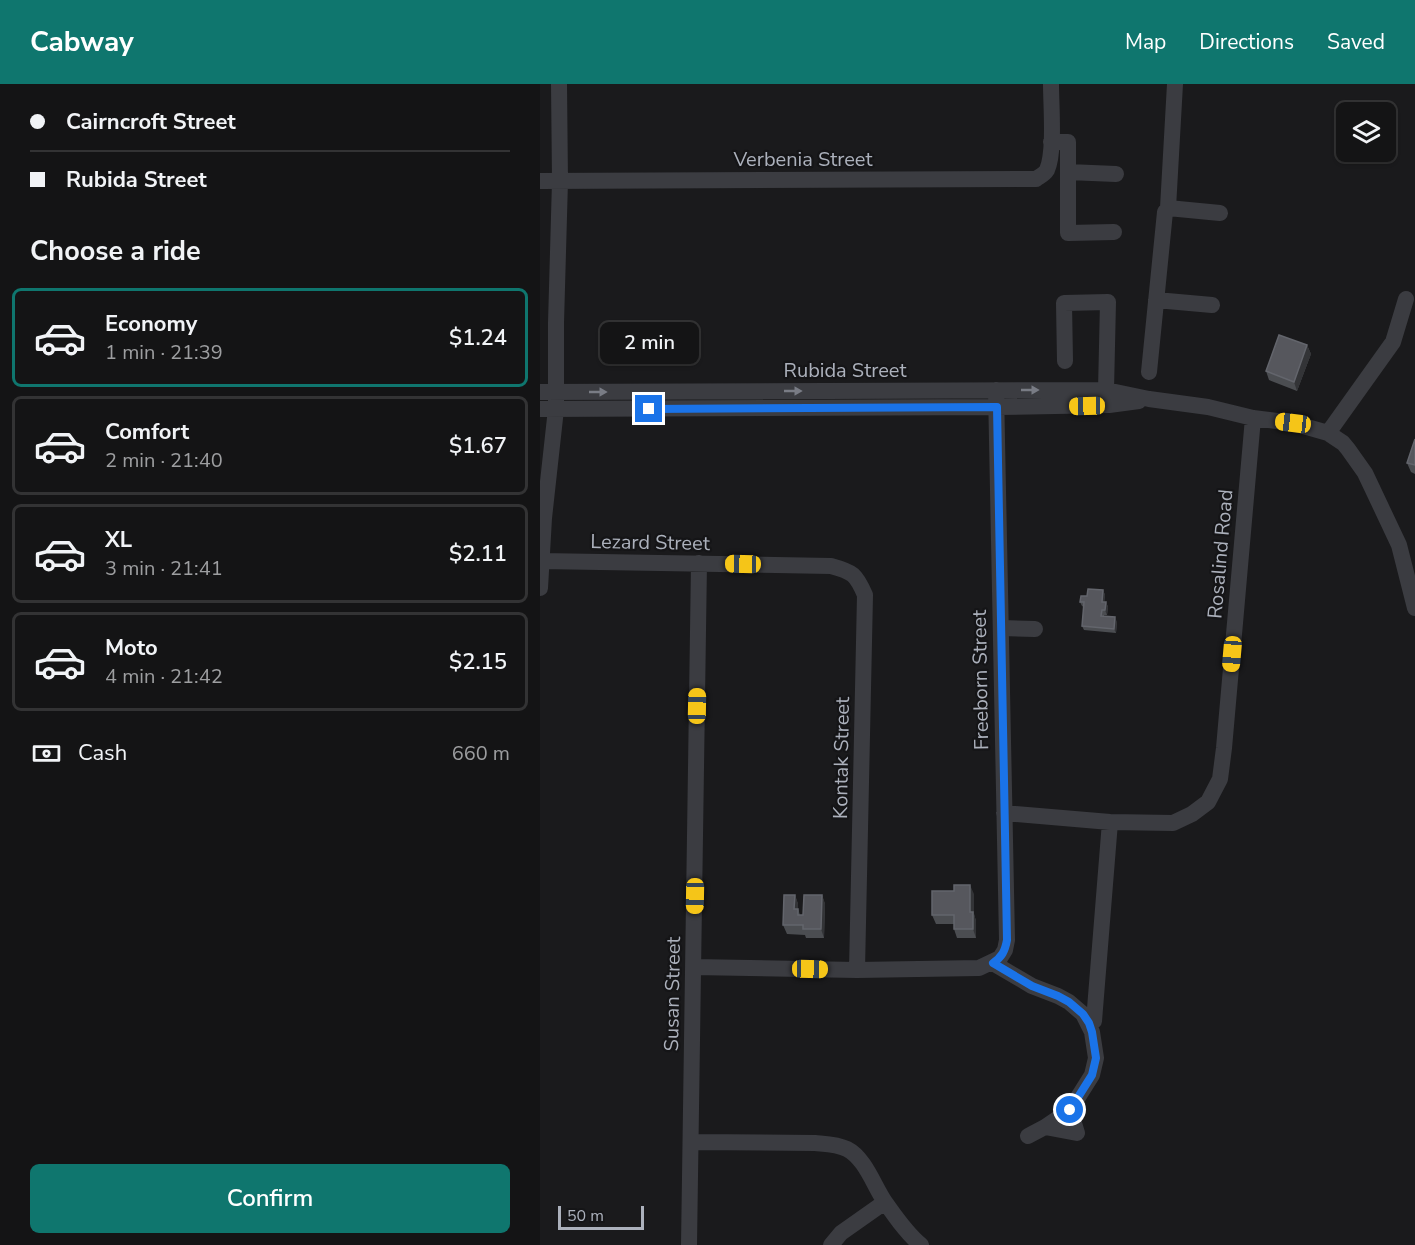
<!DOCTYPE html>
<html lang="en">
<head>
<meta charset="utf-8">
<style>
  :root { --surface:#141415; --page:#1d1d1e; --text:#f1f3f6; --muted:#9d9ea0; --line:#333334; --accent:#0f766e }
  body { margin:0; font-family:"Nunito Sans",sans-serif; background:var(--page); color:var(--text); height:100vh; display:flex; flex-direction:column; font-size:22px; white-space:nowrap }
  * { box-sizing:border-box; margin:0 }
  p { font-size:20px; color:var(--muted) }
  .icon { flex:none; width:33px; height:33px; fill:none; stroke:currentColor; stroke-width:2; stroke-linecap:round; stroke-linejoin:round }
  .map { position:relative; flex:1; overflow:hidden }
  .sheet { display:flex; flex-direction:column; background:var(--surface); width:540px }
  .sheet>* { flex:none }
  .banner { display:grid; align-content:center; height:132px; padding:0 30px; background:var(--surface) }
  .buttons { position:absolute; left:796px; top:18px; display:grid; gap:12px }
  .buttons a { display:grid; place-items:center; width:60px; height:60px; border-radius:9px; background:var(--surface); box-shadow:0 2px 4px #0004,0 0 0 2px var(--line); font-size:30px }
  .scale { position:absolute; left:18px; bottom:15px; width:86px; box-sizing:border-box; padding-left:6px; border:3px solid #acb1bc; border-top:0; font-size:16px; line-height:21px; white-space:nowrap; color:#acb1bc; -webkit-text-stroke:4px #151517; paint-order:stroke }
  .end { position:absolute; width:27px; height:27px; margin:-14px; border:8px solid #1a73e8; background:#fff; box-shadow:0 0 0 3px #fff }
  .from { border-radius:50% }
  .bubble { position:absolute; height:42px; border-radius:9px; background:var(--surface); box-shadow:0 2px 4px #0004,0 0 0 2px var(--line); font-size:20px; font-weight:600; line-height:42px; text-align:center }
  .car { position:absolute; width:18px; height:36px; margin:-18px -9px; border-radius:8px; box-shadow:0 0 4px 2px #0007; background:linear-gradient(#f5c518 24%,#345 0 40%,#f5c518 0 76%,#345 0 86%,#f5c518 0) }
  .banner b { display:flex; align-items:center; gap:21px; height:57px; font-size:22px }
  .banner b+b { border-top:2px solid var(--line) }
  .banner i { width:15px; height:15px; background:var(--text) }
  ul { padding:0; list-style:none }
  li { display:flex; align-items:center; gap:18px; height:99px; margin:0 12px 9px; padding:0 18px; border:3px solid var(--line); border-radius:9px }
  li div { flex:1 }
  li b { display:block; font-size:22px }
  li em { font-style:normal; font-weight:600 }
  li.active { border-color:var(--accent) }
  li>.icon { width:54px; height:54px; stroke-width:1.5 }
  h2 { padding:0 30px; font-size:27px; line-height:72px }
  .pay { display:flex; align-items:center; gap:15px; height:66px; padding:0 30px; font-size:22px }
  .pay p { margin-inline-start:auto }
  .cta { display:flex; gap:12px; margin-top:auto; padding:12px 30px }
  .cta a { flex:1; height:69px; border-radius:9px; background:var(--accent); color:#fff; font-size:24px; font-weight:600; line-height:69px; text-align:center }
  header { display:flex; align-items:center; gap:36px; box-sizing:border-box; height:84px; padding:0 30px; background:var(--accent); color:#fff }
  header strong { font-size:28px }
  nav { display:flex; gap:33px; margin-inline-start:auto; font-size:21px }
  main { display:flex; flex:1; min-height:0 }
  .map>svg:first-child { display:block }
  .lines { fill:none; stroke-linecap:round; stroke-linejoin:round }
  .minor { stroke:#3b3c41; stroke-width:16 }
  .wall { fill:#4b4d51 }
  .shaded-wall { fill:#333437 }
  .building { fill:#56575d; stroke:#63656c; stroke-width:1.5 }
  .oneway { fill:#797c85 }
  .route { stroke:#1a73e8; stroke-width:8 }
  .labels { text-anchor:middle; stroke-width:4.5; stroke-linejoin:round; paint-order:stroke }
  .street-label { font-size:20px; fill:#acb1bc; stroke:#151517 }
</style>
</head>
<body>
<header>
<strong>Cabway</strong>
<nav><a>Map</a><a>Directions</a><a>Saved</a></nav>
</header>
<main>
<section class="sheet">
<div class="banner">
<b><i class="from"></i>Cairncroft Street</b>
<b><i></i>Rubida Street</b>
</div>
<h2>Choose a ride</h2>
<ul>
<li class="active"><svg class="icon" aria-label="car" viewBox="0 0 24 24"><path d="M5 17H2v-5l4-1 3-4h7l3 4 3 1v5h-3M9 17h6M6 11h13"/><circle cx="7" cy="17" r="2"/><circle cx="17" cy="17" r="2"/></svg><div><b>Economy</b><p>1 min · 21:39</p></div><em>$1.24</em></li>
<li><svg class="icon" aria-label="car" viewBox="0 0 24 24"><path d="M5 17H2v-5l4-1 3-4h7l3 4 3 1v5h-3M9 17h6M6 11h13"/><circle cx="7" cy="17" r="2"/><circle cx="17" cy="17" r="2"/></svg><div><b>Comfort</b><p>2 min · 21:40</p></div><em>$1.67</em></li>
<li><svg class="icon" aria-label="car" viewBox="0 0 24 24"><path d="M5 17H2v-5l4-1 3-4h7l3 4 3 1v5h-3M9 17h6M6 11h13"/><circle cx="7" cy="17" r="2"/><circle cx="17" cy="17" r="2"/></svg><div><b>XL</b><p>3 min · 21:41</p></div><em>$2.11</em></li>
<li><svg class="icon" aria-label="car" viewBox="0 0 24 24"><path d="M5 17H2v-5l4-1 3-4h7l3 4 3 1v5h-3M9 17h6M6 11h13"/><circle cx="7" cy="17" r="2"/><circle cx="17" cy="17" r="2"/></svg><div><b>Moto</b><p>4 min · 21:42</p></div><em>$2.15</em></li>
</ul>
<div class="pay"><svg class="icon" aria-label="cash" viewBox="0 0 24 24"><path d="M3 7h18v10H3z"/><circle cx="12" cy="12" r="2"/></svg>Cash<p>660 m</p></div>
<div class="cta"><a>Confirm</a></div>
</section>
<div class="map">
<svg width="875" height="1161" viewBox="0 0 875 1161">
  <rect width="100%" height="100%" fill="#1a1a1c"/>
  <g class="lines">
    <!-- minor -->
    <path class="minor" d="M511,58H528V149L574,148
      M528,88L576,90
      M0,97L496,95C500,92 504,91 507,86C515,68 511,22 511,0
      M628,124L635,0
      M616,216L672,221
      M525,277L524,219L568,218L566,306
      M609,288L625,128L628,124L680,129
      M0,308L566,306L609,315L668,323L713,334L753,339L788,349L803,359L808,365L825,389L859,461L875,524
      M0,325L457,323L569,321L599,317
      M788,349L853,258L866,215
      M1,477L291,482C313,488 316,490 325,511L317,886
      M0,504L4,434L16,325V239L20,97L19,0
      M461,544L495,545
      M464,729L570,738L633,739L652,730L668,718L680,695L684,664L713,334
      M453,879L492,902L518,912L529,918L543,930L552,948L556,974L552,991L530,1026L505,1043L488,1052
      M154,883L317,886L439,884L460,874L465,866L467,856L456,306
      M554,937L570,738
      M505,1043L537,1049L530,1026
      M151,1058L275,1059C286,1060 297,1060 307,1065C325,1074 334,1102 345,1118C355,1132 367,1150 381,1161
      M149,1161L159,479
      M291,1161L301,1149L345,1118"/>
  </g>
  <!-- wall -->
  <path class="wall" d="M767,261L771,270L757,307L729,296L726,287Z
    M875,355V390L871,388L867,379Z
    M563,506L565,511L564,518H566L568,523L567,531H564V532L577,538L576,549L544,546L542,542L544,523L542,522L540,518Z
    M414,807L434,810V830L436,837V854H417L414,845V840H396L392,831Z
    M255,811L258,820V825L260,831H263L282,811L285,820L284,854H266L265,851L247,850L243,841Z"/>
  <!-- shaded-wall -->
  <path class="shaded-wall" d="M767,261L771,270L757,307L754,298Z
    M563,506L565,511L564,522L562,518Z
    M566,518L568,523L567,531L565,526Z
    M575,533L577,538L576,549L574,545Z
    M430,801L434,810V830L436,837V854L433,845L430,828Z
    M255,811L258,820V825L261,835L254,825Z
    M282,811L285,820L284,854L281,845Z"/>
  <!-- building -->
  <path class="building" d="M739,251L767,261L754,298L726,287Z
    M875,355V381L867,379Z
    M548,505L563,506L562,518H566L565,526H562L561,532L575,533L574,545L542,542L544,518H540L541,512H547Z
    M414,801H430V828H433V845H414V831H392V807H414Z
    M244,811H255L254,825H258V831H263L264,811H282L281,845H263V841H243Z"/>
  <!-- one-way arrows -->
  <defs><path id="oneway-solid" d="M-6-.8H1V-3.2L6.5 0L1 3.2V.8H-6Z" transform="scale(1.5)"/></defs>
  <g class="oneway">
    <use href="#oneway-solid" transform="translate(490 306)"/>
    <use href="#oneway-solid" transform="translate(253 307)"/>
    <use href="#oneway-solid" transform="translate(58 308)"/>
  </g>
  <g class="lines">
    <!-- route -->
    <path class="route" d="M109,325L457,323L467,856C465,867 462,873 453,879L492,902L518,912L529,918L543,930L549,939L552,948L556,974L552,991L530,1026"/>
  </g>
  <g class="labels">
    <!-- street labels -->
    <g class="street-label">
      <text x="263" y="82">Verbenia Street</text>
      <text x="305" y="293">Rubida Street</text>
      <text transform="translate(110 458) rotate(1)" y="7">Lezard Street</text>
      <text transform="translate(680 470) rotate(-85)" y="7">Rosalind Road</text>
      <text transform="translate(440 596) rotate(-91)" y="7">Freeborn Street</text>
      <text transform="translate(301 674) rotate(-89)" y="7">Kontak Street</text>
      <text transform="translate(132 910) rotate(-89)" y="7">Susan Street</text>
    </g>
  </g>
</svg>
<div class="buttons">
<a><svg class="icon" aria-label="layers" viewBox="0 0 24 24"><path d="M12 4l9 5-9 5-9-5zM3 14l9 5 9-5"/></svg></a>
</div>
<div class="scale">50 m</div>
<i class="end from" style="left:530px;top:1026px"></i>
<i class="end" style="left:109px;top:325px"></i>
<div class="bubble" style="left:60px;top:238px;width:99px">2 min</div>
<i class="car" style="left:547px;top:322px;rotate:269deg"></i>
<i class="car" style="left:753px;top:339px;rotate:277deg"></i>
<i class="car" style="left:203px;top:480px;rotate:271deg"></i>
<i class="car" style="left:692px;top:570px;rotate:185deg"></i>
<i class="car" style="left:157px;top:622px;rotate:1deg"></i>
<i class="car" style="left:155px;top:812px;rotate:181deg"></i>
<i class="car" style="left:270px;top:885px;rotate:91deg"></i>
</div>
</main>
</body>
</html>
